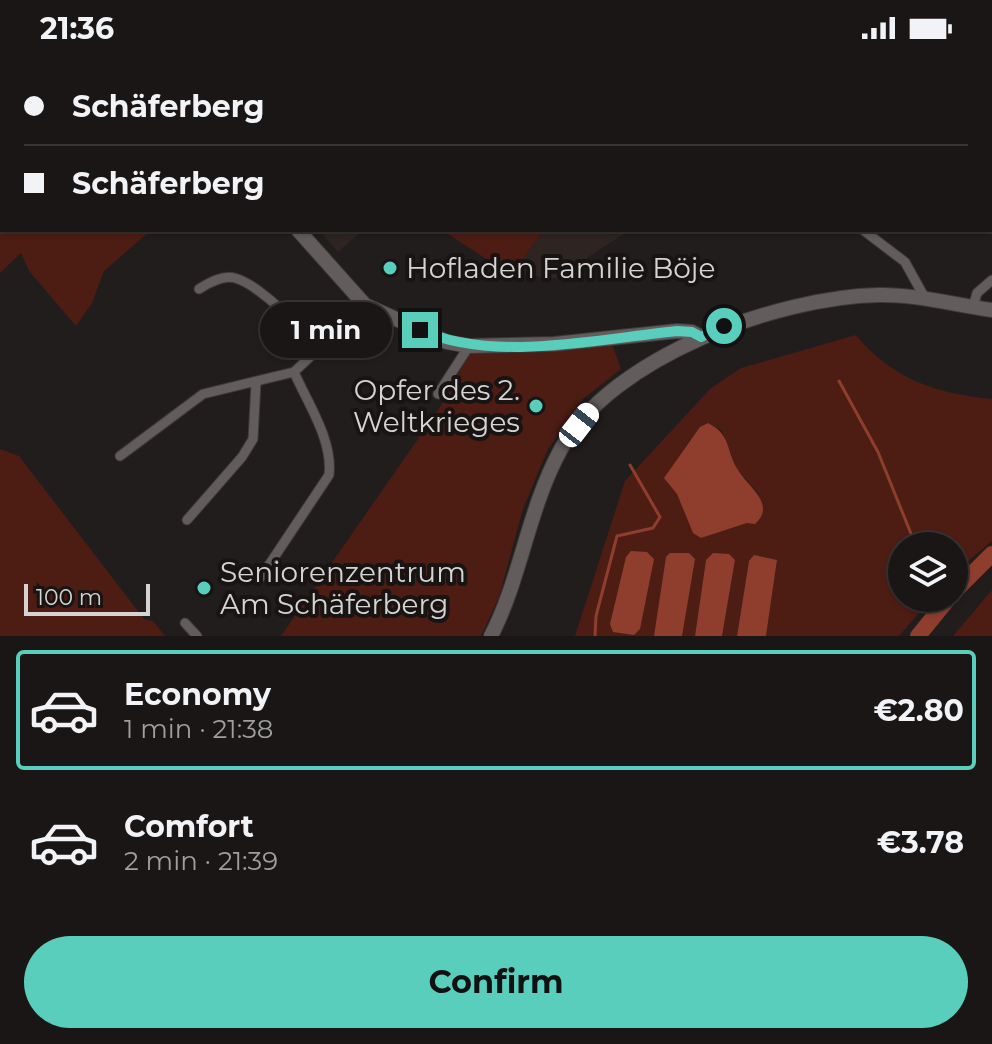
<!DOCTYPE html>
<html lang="en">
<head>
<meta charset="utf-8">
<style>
  :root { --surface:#191615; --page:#262322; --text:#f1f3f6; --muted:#9f9fa0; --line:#373534; --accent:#5acebd }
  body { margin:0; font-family:Montserrat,sans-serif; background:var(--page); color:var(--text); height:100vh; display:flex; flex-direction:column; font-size:30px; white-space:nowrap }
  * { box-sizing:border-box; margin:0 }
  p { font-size:26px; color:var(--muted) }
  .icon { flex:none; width:44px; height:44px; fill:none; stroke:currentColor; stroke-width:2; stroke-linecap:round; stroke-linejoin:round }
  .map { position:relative; height:580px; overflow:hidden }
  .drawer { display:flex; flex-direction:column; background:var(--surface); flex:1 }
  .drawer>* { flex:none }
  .banner { position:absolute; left:0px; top:0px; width:992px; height:176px; box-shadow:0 2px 6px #0004,0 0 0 2px var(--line); display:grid; align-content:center; height:176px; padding:0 24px; background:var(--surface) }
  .controls { position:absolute; left:888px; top:476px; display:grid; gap:16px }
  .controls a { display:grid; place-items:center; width:80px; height:80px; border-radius:50%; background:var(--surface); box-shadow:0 2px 6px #0004,0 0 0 2px var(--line); font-size:40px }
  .scale { position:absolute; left:24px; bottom:20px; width:126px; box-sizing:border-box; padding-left:8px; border:4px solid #d6d4d3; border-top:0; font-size:22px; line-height:28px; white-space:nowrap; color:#d6d4d3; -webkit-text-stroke:6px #181413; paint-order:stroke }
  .end { position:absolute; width:36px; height:36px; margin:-18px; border:10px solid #5acebd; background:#111; box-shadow:0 0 0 4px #111 }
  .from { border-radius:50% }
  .bubble { position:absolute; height:56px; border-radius:28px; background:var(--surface); box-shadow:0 2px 6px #0004,0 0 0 2px var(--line); font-size:26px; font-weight:700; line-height:56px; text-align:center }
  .car { position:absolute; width:24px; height:48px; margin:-24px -12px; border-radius:10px; box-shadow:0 0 6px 2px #0007; background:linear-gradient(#fff 24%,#345 0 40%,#fff 0 76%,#345 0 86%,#fff 0) }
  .banner b { display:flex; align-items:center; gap:28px; height:76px; font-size:30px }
  .banner b+b { border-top:2px solid var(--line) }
  .banner i { width:20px; height:20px; background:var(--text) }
  ul { padding:14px 0 0; list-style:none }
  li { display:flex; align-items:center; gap:24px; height:120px; margin:0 16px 12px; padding:0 8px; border:4px solid transparent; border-radius:8px }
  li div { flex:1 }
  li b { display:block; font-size:30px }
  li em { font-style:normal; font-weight:700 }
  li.active { border-color:var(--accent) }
  li>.icon { width:72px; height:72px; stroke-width:1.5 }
  .primary-button { display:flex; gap:16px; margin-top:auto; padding:16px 24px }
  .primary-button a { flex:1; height:92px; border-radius:48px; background:var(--accent); color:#111; font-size:32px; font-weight:700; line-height:92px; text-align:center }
  .status { display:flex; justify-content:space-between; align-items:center; height:56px; padding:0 40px; background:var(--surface); direction:ltr }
  .status svg { height:22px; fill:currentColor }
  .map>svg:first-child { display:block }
  .built { fill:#2e2422 }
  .green { fill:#4d1d14; fill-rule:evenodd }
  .water { fill:#8f3e2e }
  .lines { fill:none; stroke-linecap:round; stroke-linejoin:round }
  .stream { stroke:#8f3e2e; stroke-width:3 }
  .river { stroke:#8f3e2e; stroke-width:16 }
  .street-casing { stroke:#3c3938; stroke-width:11 }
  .secondary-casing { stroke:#3c3938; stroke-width:16 }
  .street { stroke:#625d5c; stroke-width:9 }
  .secondary { stroke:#625d5c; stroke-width:14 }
  .route { stroke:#5acebd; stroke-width:10 }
  .poi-dot { fill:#5acebd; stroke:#181413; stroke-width:3 }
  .labels { text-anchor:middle; stroke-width:8; stroke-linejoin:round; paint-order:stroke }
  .poi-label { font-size:28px; fill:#d6d4d3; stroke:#181413; text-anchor:start }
</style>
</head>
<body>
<div class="status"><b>21:36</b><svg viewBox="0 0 49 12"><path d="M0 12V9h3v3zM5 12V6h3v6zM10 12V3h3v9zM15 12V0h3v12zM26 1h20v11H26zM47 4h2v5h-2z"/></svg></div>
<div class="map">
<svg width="992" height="580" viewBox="0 0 992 580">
  <rect width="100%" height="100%" fill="#211d1c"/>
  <!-- built -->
  <path class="built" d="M279,0H577L578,2H276Z
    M319,174H363L338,196Z
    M442,174H630L556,222H542L488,204Z"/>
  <!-- green -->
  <path class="green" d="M0,23L2,174H151L104,215L92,247L76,270L29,215L21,197L0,217Z
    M442,174H544L516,211L488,204Z
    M856,279C892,323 937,338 992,343V485L954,517V490H902V542H932L899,580H766L777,505H749L737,580H722L735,504H706L695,580H682L694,503L654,580H575L625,425L710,333L741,312ZM708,367L721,374L737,414L759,438L747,467L701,482L693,477L677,438Z
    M612,288L621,313L583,343L547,395L523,453L499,541L481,580H281L445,344L471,293L554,296Z
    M0,393L19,400L144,563L153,565L165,580H0Z
    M992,534V580H953Z"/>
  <!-- water -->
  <path class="water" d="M708,367C731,378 726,395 738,414C748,431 777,448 755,468L747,467L701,482L693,477L677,438L664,422L700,371Z
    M631,495L647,496L654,503L640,573L634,579L613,576L610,568L626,501Z
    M670,497H689L695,503L682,580H654L666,501Z
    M713,497L729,498L735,504L722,580H695L706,504Z
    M754,499L777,504L766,580H737L749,505Z"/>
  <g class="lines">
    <!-- stream -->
    <path class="stream" d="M839,325L878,396L916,490
      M939,542L943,550
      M595,580L596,560L617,480L653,472L660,461L630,409"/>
    <!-- river -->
    <path class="river" d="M954,536L992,498
      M918,580L949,542"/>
    <!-- street casing -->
    <g class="street-casing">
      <path id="street" d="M656,0L658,2
        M919,2L921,0
        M990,103L992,102
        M863,174L905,206L926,244
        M199,233C210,226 223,219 235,222C261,229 300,273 320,291
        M973,251L977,237L992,224
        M438,338L469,290
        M120,400L203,338L294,316L365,249
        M187,464L242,401L253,383L256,327
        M261,521L329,419C333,384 308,348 294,316
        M185,567L197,580"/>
    </g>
    <!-- secondary casing -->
    <g class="secondary-casing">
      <path id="secondary" d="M146,0L147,2
        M298,174L365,249L447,286L469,290L554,288L677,275L692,276L701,281
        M491,580C521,522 528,453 561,393C611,301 778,241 878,239C915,238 955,249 992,254"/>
    </g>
    <!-- street -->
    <use href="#street" class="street"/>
    <!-- secondary -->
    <use href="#secondary" class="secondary"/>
  </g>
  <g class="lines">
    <!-- route -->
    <path class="route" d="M420,274C494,307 598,283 677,275L692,276L701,281L724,270"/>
  </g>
  <!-- markers -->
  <g class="poi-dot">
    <circle cx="390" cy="212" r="8"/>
    <circle cx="536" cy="350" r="8"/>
    <circle cx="204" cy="532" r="8"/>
  </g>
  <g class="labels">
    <!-- poi labels -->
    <g class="poi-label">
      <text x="406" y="222">Hofladen Familie Böje</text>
      <text x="520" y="344" text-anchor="end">Opfer des 2.<tspan x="520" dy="32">Weltkrieges</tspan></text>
      <text x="220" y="526">Seniorenzentrum<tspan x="220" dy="32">Am Schäferberg</tspan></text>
    </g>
  </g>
</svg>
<div class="controls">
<a><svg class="icon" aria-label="layers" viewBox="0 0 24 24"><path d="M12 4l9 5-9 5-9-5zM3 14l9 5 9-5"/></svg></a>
</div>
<div class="scale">100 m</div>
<i class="end from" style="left:724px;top:270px"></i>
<i class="end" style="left:420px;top:274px"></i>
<div class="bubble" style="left:260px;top:246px;width:132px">1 min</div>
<i class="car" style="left:579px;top:369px;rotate:38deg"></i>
<div class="banner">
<b><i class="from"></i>Schäferberg</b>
<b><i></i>Schäferberg</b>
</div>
</div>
<section class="drawer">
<ul>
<li class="active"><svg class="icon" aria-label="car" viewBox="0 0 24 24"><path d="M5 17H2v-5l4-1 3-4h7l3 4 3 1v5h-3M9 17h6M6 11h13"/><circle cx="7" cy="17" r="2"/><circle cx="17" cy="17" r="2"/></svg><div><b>Economy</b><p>1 min · 21:38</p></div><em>€2.80</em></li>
<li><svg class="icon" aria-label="car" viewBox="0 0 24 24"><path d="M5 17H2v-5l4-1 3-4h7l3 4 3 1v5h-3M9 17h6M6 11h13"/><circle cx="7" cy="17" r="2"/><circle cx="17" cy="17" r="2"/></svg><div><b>Comfort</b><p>2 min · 21:39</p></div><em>€3.78</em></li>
</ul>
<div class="primary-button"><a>Confirm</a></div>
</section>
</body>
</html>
